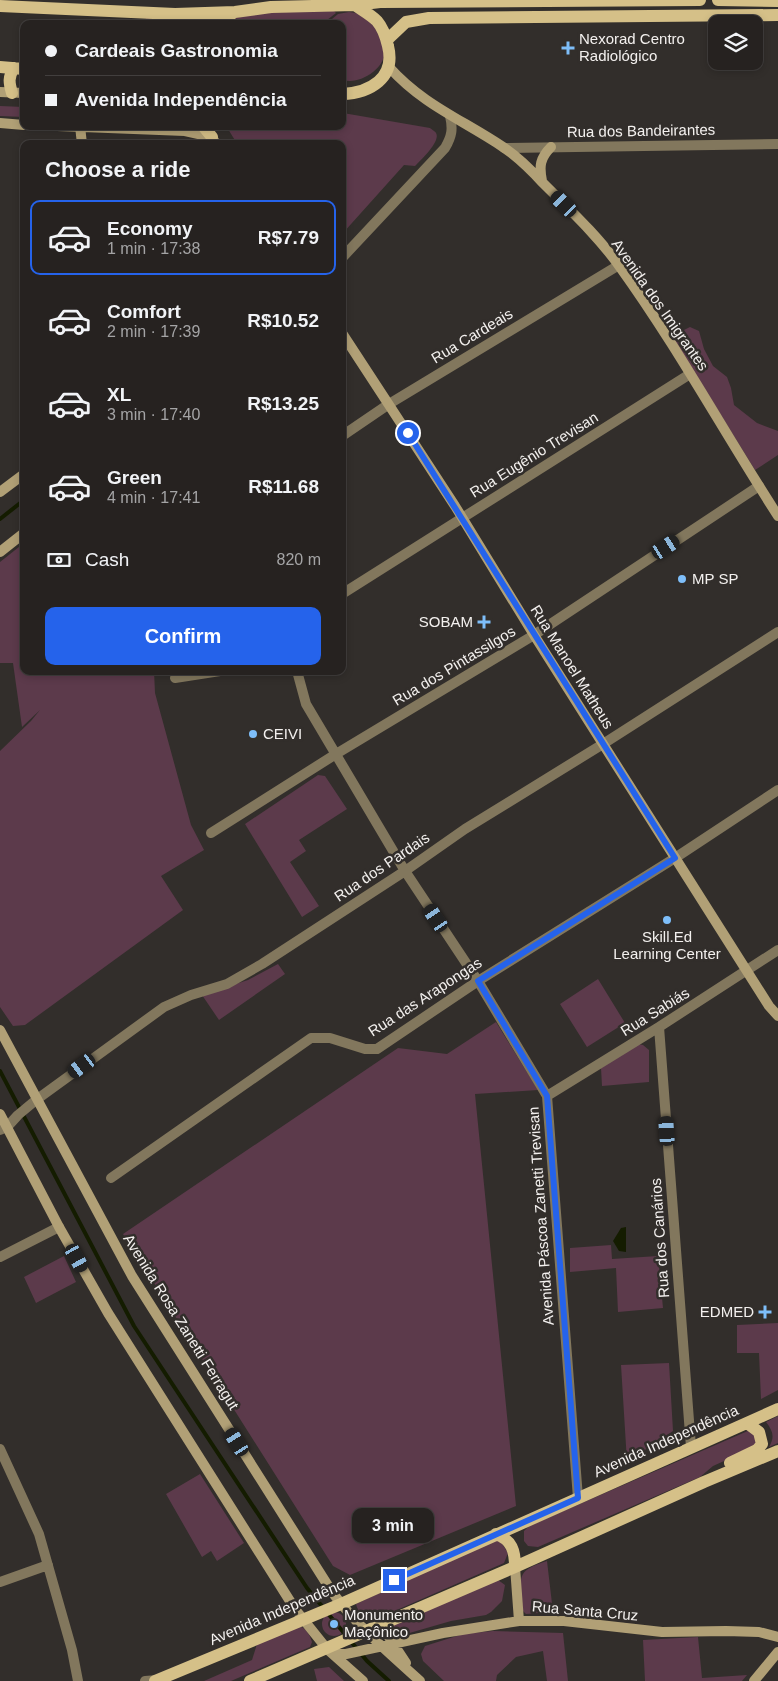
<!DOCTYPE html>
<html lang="en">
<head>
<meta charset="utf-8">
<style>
  :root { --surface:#262220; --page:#2e2a29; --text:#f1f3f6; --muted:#a4a4a5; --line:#423f3e; --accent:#2563eb }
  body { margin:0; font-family:Helvetica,sans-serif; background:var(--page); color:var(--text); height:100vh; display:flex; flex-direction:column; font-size:19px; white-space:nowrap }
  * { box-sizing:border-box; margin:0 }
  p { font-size:16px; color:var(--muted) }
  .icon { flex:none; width:28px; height:28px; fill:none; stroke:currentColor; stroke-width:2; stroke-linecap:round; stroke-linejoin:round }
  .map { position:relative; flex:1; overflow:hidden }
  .side { position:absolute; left:20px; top:140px; width:326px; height:535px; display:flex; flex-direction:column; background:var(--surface); border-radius:10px; box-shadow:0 2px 8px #0003,0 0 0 1px var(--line) }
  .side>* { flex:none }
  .banner { position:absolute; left:20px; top:20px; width:326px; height:110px; border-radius:10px; box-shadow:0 2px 8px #0003,0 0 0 1px var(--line); display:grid; align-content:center; height:110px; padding:0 25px; background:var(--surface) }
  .tools { position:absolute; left:708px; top:15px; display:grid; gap:10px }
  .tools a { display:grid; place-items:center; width:55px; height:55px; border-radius:10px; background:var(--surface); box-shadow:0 2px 8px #0003,0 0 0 1px var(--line); font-size:25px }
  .end { position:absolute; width:22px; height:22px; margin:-11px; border:6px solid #2563eb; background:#fff; box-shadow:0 0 0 2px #fff }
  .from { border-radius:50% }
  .bubble { position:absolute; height:35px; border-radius:10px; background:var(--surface); box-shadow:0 2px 8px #0003,0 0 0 1px var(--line); font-size:16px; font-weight:700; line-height:35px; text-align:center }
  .car { position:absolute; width:15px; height:30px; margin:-15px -8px; border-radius:6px; box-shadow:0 0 4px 1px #0007; background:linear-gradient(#222 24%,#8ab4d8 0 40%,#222 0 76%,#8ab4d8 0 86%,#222 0) }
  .banner b { display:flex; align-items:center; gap:18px; height:48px; font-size:19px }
  .banner b+b { border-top:1px solid var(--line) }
  .banner i { width:12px; height:12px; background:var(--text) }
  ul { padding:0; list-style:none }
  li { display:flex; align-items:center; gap:15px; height:75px; margin:0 10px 8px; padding:0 15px; border:2px solid transparent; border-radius:10px }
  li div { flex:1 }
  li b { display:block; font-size:19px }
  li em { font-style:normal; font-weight:700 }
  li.selected { border-color:var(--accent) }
  li>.icon { width:45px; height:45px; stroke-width:1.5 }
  h2 { padding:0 25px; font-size:22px; line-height:60px }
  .pay { display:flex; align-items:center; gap:12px; height:55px; padding:0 25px; font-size:19px }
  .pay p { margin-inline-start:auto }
  .button { display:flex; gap:10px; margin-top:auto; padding:10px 25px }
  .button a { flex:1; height:58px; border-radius:10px; background:var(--accent); color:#fff; font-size:20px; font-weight:700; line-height:58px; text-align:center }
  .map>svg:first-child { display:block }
  .green { fill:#5c3a4b }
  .water { fill:#141c00 }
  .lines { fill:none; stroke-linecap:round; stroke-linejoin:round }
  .stream { stroke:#141c00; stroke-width:4 }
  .street { stroke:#82775d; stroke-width:10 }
  .secondary { stroke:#b1a076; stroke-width:10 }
  .primary { stroke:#d5c088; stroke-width:12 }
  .route { stroke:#2563eb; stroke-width:6 }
  .poi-dot { fill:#7ebef9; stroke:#322e2b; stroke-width:2 }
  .labels { text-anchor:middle; stroke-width:5; stroke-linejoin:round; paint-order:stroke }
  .poi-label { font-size:15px; fill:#f3f0ee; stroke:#322e2b; text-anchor:start }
  .street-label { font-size:15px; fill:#f3f0ee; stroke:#322e2b }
</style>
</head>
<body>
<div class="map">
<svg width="778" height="1681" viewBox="0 0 778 1681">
  <rect width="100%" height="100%" fill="#322e2b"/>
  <!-- green -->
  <path class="green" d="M334,11L336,13L322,24H220C245,10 304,12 334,11Z
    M349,12C371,15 371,19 380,38C381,41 385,45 385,49C386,69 360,85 343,80L342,24H326L338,14Z
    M204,16L198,24H142L147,17Z
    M0,106L24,107V117L0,116Z
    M343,113L430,128C431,129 436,132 436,133C441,141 421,160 415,166L404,165L343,233L342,144H241L236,142L228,129V126H342Z
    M690,327L699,331L704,349L713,366L727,377L731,388L734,405L757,423L778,431V455L755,470L675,341L682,331Z
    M24,543V671H154L155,693L191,825L204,850L161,876L183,910L25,1025L13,1026L0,1007V751L31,721L40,710L22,727L13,663H0V562Z
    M318,775L325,776L347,809L299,840L306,851L290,862L319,906L302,917L245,824Z
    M278,964L285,974L219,1020L202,995L248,980Z
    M598,979L625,1023L587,1047L560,1004Z
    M496,1022L538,1090L475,1094L516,1506L350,1575L333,1566L123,1234L398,1048L447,1054Z
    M638,1044L643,1045L649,1050V1082L602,1086L601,1068Z
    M611,1245L612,1259L658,1256L663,1308L618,1312L616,1268L570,1272V1248Z
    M64,1256L76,1282L36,1303L24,1277Z
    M778,1323V1390L761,1399L759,1353H737V1325Z
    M669,1363L673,1431L627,1462L621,1365Z
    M778,1416V1443L769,1447C775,1437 773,1431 766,1422Z
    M750,1430L759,1436L753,1448L713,1466L700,1477L538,1547L528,1546L524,1541V1531L529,1526Z
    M200,1474L244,1543L217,1561L211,1551L202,1557L166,1494Z
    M494,1540L501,1542L508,1553L504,1563L374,1620C364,1619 358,1613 356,1604Z
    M547,1561L553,1612L526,1614L523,1611C522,1599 515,1577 528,1569C534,1565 541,1563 547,1561Z
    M498,1580L505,1585L502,1601L491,1612L486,1615L451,1621L406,1634L398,1636L392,1635L391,1632L394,1625Z
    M322 1624a12 12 0 1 1 24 0a12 12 0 1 1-24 0Z
    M299,1626C306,1628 310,1635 312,1642L310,1647L231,1681H204L252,1660L257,1644Z
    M493,1631L563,1633L568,1681H547L543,1651L516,1657L497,1675L496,1681H444L423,1661L421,1654L425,1646L463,1634Z
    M698,1637L702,1678L747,1675L742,1681H645L643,1640Z
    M329,1667L344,1681H317L314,1669Z"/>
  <!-- water -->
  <path class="water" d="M626,1227V1252L619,1251L613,1241L621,1228Z"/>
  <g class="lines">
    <!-- stream -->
    <path class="stream" d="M0,519L24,500
      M0,1071L134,1326L307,1588L367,1661L389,1681"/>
    <!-- street -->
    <path class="street" d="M504,148L778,144
      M342,258L445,148C452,136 453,129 450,116
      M342,436L389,404L619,265
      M342,594L690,374
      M297,671L306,704L405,871L478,981L547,1096L578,1498
      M175,678L220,671
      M211,833L336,754L534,635L759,486
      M659,1027L691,1447
      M547,1096L659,1027L778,950
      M0,1130L7,1127L18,1115L36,1100L164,1007L191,995L227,984L262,964L405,871L465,829L603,744L778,632
      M111,1178L311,1038H330L365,1049H377L478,981L675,858L778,790
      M0,1257L59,1227
      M0,1449L39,1534L72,1650L78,1681
      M0,1582L48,1565
      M145,1681L158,1680"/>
    <!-- secondary -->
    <path class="secondary" d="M389,67C423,105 463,120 503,147C518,157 531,170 543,183C569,209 598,236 620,267C677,346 725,434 778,516
      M0,92L24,93
      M0,123L24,125
      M57,126L185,131L212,137L216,144
      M80,126L82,144
      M542,181C539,166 540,158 551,147
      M342,333L455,506L534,635L769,1006L778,1016
      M0,492L24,474
      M0,552L24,533
      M0,1030L132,1276L332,1592C357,1626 389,1653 420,1681
      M0,1114L59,1227L108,1313L295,1609L327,1649L363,1681
      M515,1567L519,1621
      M381,1625L406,1663
      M333,1654H346L443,1633L519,1621H564L662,1632L726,1631L759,1632L778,1637
      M754,1681L778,1652"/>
    <!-- primary -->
    <path class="primary" d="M718,0L778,1
      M0,6L175,14L235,12L271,7L355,5L380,2L700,0
      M214,24L233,13
      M387,40L406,22L429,18L778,15
      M0,67L24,69
      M12,93C9,83 8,77 14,68
      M342,94C370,93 396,78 388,46C386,37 383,28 377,21C371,15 362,10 355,5
      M203,126L212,137
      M730,1463L757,1450L762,1444L759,1432L747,1423
      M496,1534C512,1540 515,1551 515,1567
      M155,1681L341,1604L778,1409
      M250,1681L515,1567L704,1482L778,1451"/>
  </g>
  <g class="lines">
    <!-- route -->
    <path class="route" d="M394,1580L578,1498L547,1096L478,981L675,858L408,433"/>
  </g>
  <!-- markers -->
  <g class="poi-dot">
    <path d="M565.5 40.5h5v5h5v5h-5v5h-5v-5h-5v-5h5z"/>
    <circle cx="682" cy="579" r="5"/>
    <path d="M481.5 614.5h5v5h5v5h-5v5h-5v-5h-5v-5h5z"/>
    <circle cx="253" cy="734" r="5"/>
    <circle cx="667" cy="920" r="5"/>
    <path d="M762.5 1304.5h5v5h5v5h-5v5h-5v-5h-5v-5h5z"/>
    <circle cx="334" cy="1624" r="5"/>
  </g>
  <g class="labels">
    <!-- poi labels -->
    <g class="poi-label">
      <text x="579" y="44">Nexorad Centro<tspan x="579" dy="17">Radiológico</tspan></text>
      <text x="692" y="584">MP SP</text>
      <text x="473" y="627" text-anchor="end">SOBAM</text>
      <text x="263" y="739">CEIVI</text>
      <text x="667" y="942" text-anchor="middle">Skill.Ed<tspan x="667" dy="17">Learning Center</tspan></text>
      <text x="754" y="1317" text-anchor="end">EDMED</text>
      <text x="344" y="1620">Monumento<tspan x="344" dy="17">Maçônico</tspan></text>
    </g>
    <!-- street labels -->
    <g class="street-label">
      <text transform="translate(641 131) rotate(-1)" y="5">Rua dos Bandeirantes</text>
      <text transform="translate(660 305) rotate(55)" y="5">Avenida dos Imigrantes</text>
      <text transform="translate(472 336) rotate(-31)" y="5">Rua Cardeais</text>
      <text transform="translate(534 455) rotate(-32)" y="5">Rua Eugênio Trevisan</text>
      <text transform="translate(454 666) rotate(-31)" y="5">Rua dos Pintassilgos</text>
      <text transform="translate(572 667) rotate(58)" y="5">Rua Manoel Matheus</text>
      <text transform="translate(382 867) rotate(-34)" y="5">Rua dos Pardais</text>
      <text transform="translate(425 997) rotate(-33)" y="5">Rua das Arapongas</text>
      <text transform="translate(655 1012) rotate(-32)" y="5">Rua Sabiás</text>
      <text transform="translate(541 1216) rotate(-94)" y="5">Avenida Páscoa Zanetti Trevisan</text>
      <text transform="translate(660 1238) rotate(-94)" y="5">Rua dos Canários</text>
      <text transform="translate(181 1322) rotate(58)" y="5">Avenida Rosa Zanetti Ferragut</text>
      <text transform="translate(666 1441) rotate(-24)" y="5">Avenida Independência</text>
      <text transform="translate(282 1610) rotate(-23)" y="5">Avenida Independência</text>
      <text transform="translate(585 1611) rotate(5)" y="5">Rua Santa Cruz</text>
    </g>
  </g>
</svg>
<div class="tools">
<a><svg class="icon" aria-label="layers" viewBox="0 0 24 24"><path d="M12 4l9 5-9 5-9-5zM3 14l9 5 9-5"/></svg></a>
</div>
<i class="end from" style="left:408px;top:433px"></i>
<i class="end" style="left:394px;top:1580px"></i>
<div class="bubble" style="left:352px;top:1508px;width:82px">3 min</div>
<i class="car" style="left:564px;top:204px;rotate:315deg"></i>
<i class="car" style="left:666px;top:547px;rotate:57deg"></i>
<i class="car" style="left:436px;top:918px;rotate:326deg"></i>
<i class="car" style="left:82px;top:1066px;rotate:234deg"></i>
<i class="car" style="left:667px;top:1131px;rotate:356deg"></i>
<i class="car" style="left:77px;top:1258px;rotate:151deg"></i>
<i class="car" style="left:237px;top:1442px;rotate:328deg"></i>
<div class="banner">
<b><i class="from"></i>Cardeais Gastronomia</b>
<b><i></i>Avenida Independência</b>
</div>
<section class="side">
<h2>Choose a ride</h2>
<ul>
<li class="selected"><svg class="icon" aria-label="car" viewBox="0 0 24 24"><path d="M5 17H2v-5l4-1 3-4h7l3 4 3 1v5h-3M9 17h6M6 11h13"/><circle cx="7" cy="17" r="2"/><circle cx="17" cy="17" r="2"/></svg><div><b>Economy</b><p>1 min · 17:38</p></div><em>R$7.79</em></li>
<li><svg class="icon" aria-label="car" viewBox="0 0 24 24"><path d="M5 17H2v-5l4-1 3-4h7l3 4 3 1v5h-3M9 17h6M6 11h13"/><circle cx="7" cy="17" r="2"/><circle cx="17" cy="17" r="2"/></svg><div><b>Comfort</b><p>2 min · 17:39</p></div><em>R$10.52</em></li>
<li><svg class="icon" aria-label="car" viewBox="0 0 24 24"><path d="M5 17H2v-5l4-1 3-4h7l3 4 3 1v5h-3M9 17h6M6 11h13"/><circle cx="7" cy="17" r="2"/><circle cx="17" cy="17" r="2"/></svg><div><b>XL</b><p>3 min · 17:40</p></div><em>R$13.25</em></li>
<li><svg class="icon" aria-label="car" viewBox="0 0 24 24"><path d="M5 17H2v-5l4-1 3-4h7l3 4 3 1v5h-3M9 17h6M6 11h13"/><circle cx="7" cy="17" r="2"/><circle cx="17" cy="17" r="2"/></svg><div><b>Green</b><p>4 min · 17:41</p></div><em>R$11.68</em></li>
</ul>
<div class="pay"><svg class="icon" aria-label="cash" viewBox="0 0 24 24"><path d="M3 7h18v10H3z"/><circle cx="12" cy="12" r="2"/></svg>Cash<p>820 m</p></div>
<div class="button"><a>Confirm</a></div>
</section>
</div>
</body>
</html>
